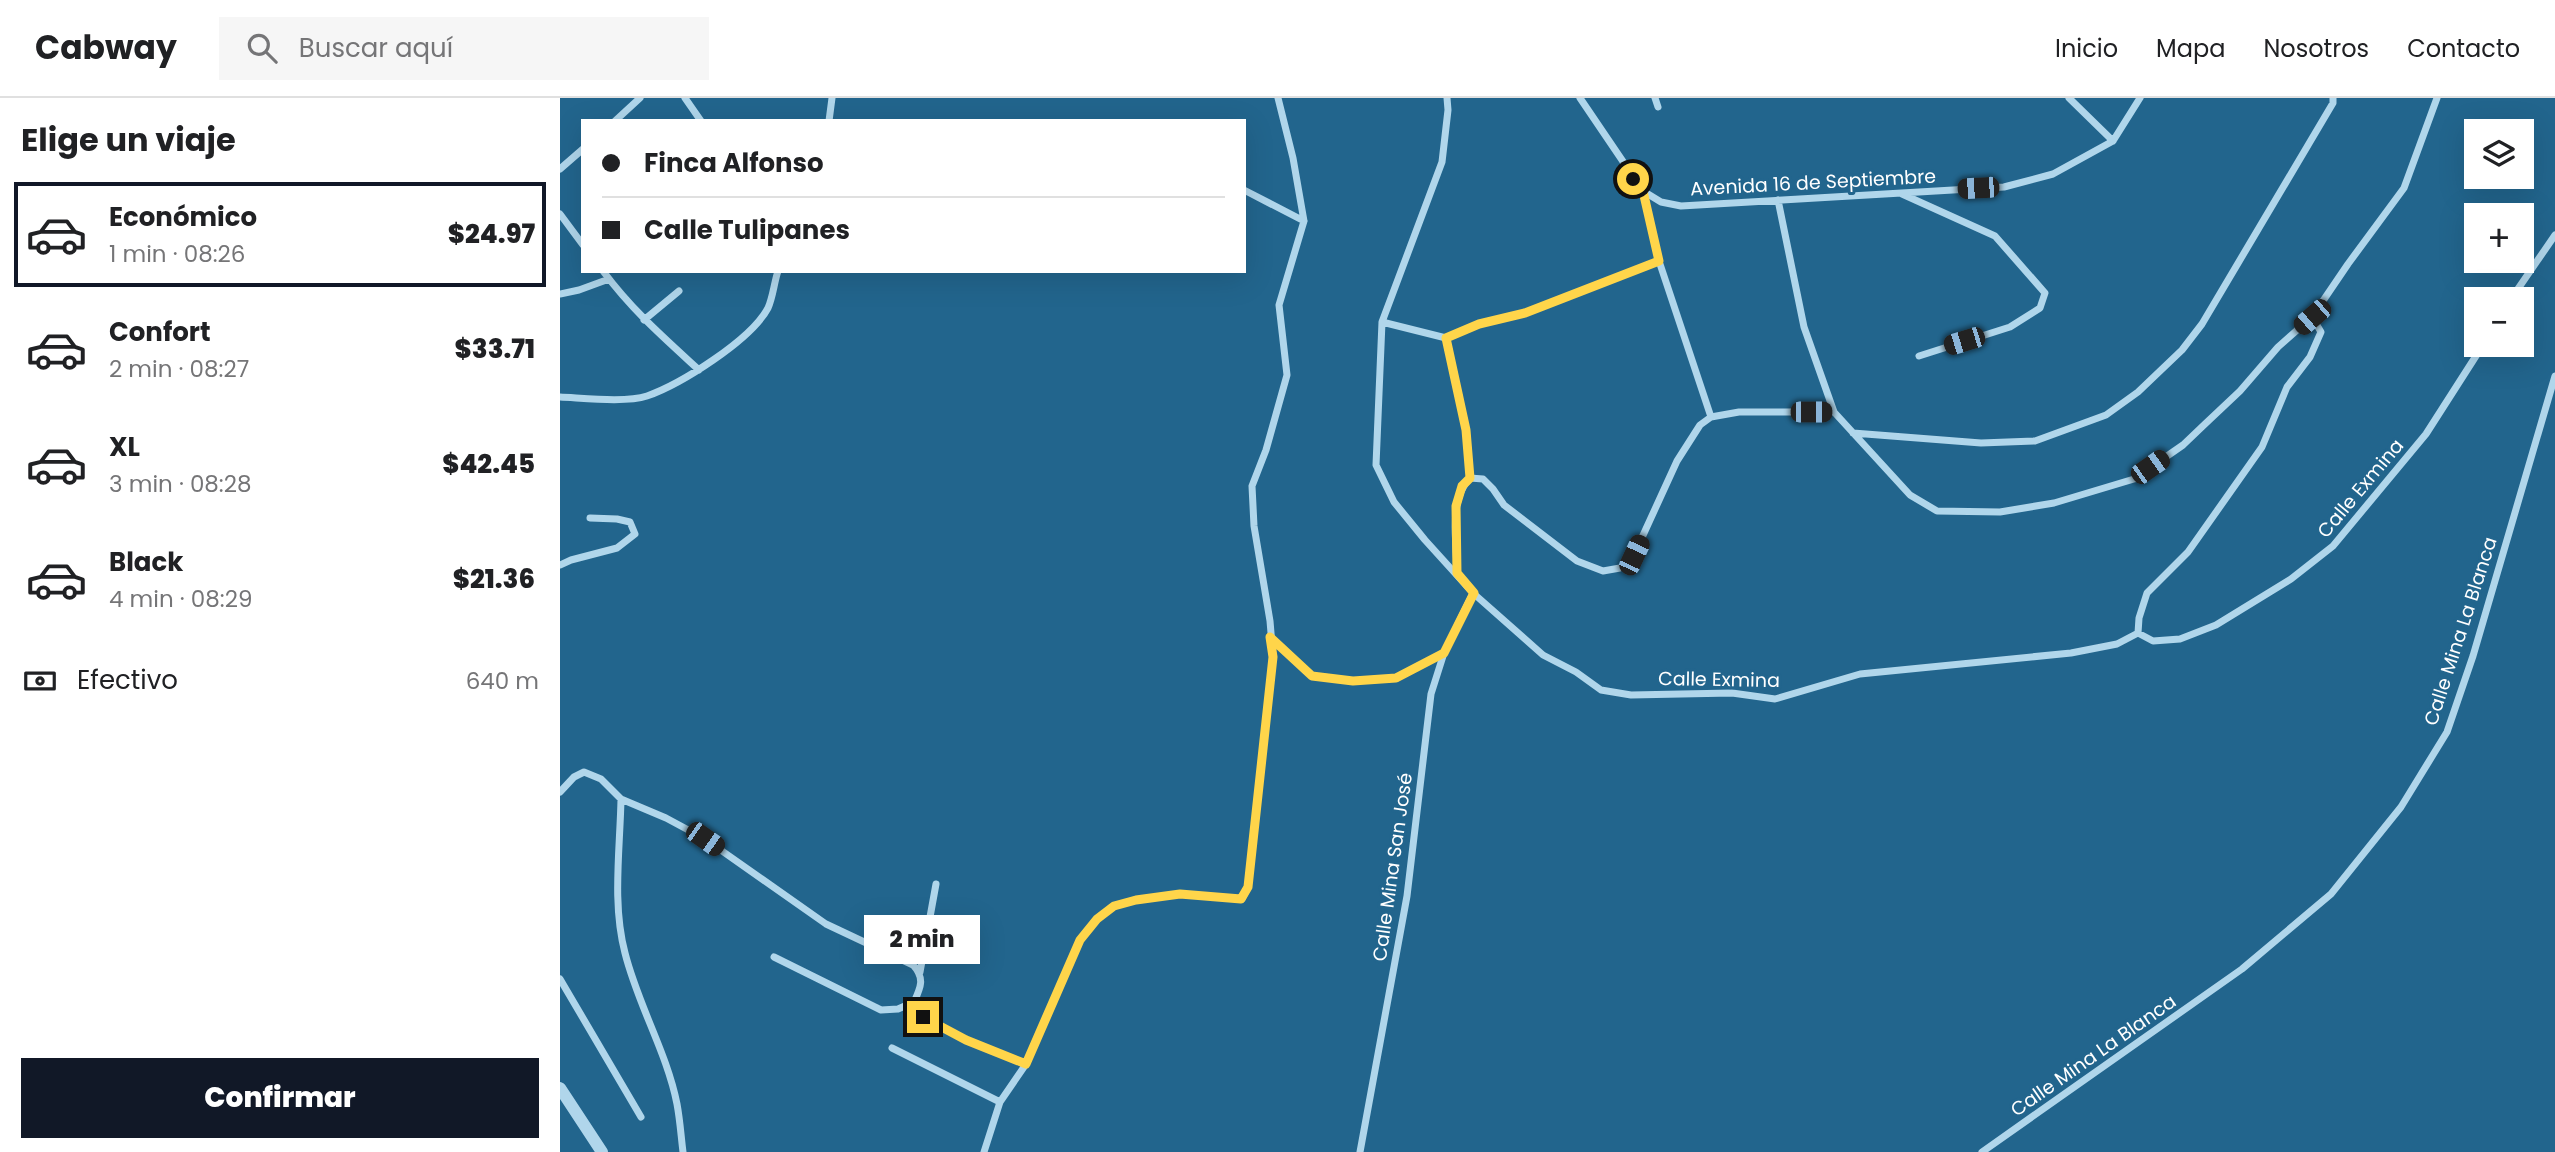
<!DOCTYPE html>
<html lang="es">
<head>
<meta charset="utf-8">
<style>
  :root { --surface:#fff; --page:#f6f6f6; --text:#202124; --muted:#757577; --line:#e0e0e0; --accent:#111827 }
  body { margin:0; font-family:Poppins,sans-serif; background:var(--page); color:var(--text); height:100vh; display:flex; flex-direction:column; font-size:26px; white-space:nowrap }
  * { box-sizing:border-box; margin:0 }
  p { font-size:23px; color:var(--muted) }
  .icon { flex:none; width:38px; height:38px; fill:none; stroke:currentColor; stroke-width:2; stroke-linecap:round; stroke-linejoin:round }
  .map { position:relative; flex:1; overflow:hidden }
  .side { display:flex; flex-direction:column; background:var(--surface); width:560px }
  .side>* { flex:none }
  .guide { position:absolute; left:21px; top:21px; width:665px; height:154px; border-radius:0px; box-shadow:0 7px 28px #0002; display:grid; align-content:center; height:154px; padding:0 21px; background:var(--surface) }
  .tools { position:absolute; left:1904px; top:21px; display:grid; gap:14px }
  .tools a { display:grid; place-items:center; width:70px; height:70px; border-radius:0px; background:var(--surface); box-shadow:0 7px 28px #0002; font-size:35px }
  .end { position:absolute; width:32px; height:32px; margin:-16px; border:9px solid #ffd54a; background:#111; box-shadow:0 0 0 4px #111 }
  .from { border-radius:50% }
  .bubble { position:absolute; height:49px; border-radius:0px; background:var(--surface); box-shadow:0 7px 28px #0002; font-size:23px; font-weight:800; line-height:49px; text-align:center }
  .car { position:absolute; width:21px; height:42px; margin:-21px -10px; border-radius:9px; box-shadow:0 0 5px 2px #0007; background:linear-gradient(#222 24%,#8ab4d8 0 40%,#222 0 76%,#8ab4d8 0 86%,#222 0) }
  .guide b { display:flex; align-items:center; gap:24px; height:66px; font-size:26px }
  .guide b+b { border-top:2px solid var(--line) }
  .guide i { width:18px; height:18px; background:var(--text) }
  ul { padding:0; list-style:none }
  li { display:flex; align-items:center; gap:21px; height:105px; margin:0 14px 10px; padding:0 7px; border:4px solid transparent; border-radius:0px }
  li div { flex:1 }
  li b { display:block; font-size:26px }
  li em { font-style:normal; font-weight:800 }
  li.selected { border-color:var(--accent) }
  li>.icon { width:63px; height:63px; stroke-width:1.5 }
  h2 { padding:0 21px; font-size:32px; line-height:84px }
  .pay { display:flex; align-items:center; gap:18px; height:77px; padding:0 21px; font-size:26px }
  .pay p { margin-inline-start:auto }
  .button { display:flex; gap:14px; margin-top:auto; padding:14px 21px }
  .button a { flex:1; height:80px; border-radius:0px; background:var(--accent); color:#fff; font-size:28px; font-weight:800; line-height:80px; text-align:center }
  header { display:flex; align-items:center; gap:42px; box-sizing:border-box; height:98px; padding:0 35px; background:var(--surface); border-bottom:2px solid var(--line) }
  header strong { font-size:33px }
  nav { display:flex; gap:38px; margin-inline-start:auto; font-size:24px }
  .search { width:490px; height:63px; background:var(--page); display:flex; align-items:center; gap:18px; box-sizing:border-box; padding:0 24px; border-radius:0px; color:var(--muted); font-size:26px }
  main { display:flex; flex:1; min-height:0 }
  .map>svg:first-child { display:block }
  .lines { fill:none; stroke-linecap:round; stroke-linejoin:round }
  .minor { stroke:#b0d6eb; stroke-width:7 }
  .tertiary { stroke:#b0d6eb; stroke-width:12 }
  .route { stroke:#ffd54a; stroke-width:9 }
  .labels { text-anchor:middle; stroke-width:6; stroke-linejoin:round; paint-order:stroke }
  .street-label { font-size:19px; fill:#fff; stroke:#22658d }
</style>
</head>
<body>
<header>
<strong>Cabway</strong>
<div class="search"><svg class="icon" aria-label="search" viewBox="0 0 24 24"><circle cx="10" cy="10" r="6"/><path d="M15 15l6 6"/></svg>Buscar aquí</div>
<nav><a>Inicio</a><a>Mapa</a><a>Nosotros</a><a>Contacto</a></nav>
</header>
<main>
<section class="side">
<h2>Elige un viaje</h2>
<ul>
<li class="selected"><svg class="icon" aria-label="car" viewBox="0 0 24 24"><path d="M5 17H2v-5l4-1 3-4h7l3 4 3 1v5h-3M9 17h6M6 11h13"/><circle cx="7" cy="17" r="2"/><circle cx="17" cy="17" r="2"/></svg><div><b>Económico</b><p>1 min · 08:26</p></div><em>$24.97</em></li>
<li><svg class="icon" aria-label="car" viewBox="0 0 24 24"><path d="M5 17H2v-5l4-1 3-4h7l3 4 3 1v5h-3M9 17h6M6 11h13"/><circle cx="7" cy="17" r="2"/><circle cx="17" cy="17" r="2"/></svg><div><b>Confort</b><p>2 min · 08:27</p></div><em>$33.71</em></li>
<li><svg class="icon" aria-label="car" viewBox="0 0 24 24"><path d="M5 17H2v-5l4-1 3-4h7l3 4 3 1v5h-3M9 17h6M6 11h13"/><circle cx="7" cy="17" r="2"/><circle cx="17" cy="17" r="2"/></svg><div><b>XL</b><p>3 min · 08:28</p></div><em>$42.45</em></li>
<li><svg class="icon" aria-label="car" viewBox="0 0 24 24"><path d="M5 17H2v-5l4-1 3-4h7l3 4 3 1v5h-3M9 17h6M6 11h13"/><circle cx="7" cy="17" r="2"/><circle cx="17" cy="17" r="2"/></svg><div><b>Black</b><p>4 min · 08:29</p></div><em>$21.36</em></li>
</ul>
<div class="pay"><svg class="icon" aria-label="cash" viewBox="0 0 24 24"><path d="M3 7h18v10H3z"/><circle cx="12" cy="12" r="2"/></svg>Efectivo<p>640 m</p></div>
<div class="button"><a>Confirmar</a></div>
</section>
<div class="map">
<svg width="1995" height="1054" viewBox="0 0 1995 1054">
  <rect width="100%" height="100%" fill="#22658d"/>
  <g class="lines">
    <!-- minor -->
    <path class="minor" d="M125,0L141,23
      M887,0L888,12L882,64L822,224L816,367L834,404L865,442L913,495L983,557L1016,574L1041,592L1071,597L1172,595L1215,601L1300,576L1511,555L1557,546L1578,535L1593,543L1620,541L1656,527L1731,481L1773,448L1866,336L1923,247
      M1020,0L1083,93L1101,104L1121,108L1444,89L1493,76L1553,43
      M1095,0L1098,9
      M1509,0L1553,43
      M55,23L80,0
      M269,23L272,0
      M1553,43L1580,0
      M0,71L23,51
      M684,92L744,123
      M1083,93L1099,163L1151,319
      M1342,96L1435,138L1485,195L1480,210L1450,229L1359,258
      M1218,102L1244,229L1274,314L1350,397L1377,413L1440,414L1494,405L1574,381L1623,347L1645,326L1680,293L1718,249L1752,219L1788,166L1844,90L1877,0
      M0,116L23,147
      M43,173C72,212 103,239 139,272
      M0,196L19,192L49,181
      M1951,201L1995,137
      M84,222L119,193
      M822,224L886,240L919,226L965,215L1099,163
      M886,240L906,332L910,380
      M0,299C23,300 66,305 87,298C121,286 191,242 208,210C213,199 214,185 218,173
      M1293,335L1421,345L1475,343L1546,317L1578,294L1622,252L1642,226L1773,5V0
      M0,467L11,462L57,450L75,436L70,424L57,421L30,420
      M897,474C897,445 888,402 910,380L923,381L933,391L944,407L1017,463L1043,473L1060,470L1074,457L1117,363L1140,327L1151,319L1179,314H1274
      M1578,535L1579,520L1587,495L1628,454L1702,349L1727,289L1750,259L1761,234L1752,219
      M710,539L752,578L793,583L837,580L884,555
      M0,694L14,679L24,674L41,681L61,701L106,720L145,741L266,826L353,867C365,880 361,889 354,904
      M61,701C60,752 52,806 65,855C78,907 107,955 117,1006C120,1022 121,1038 123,1054
      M214,859L321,912L338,911L354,904
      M360,874L376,786
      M0,881L81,1019
      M354,904L363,919L406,942L466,966
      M332,950L440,1004
      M424,1054L440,1004L466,966L520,842L537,821L554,808L576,802L620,796L682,801L688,789L713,559L710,523L694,428L692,388L706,352L727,277L719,207L744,123L733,60L718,0
      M800,1054L847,798L871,596L884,555L913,495
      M1422,1054L1682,871L1771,796L1841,709L1887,634L1913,558L1995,278"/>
    <!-- tertiary -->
    <path class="tertiary" d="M0,990L42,1054"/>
  </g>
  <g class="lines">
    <!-- route -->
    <path class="route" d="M363,919L406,942L466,966L520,842L537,821L554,808L576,802L620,796L681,801L688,789L713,559L710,539L752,578L793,583L836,580L884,555L914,495L897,475L896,408L902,388L910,380L906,332L886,240L919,226L965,215L1099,163L1083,93L1073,81"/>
  </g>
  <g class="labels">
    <!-- street labels -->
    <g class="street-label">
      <text transform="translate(1253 84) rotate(-3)" y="7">Avenida 16 de Septiembre</text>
      <text transform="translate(1800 390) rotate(-50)" y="7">Calle Exmina</text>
      <text transform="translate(1900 533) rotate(-72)" y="7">Calle Mina La Blanca</text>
      <text transform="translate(1159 581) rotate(1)" y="7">Calle Exmina</text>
      <text transform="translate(832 769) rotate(-82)" y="7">Calle Mina San José</text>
      <text transform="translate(1533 957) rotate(-35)" y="7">Calle Mina La Blanca</text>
    </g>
  </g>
</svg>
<div class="tools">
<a><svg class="icon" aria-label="layers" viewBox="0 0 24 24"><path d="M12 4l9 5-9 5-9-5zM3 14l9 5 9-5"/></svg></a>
<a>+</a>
<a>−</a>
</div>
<i class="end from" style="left:1073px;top:81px"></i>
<i class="end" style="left:363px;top:919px"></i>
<div class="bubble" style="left:304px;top:817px;width:116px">2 min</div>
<i class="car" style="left:1418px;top:90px;rotate:267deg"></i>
<i class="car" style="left:1752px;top:219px;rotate:229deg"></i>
<i class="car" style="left:1404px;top:243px;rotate:253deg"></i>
<i class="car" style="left:1251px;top:314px;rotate:90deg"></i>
<i class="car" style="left:1590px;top:369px;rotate:55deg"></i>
<i class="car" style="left:1074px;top:457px;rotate:25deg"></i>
<i class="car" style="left:145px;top:741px;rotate:125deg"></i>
<div class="guide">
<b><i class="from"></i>Finca Alfonso</b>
<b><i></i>Calle Tulipanes</b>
</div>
</div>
</main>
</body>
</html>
